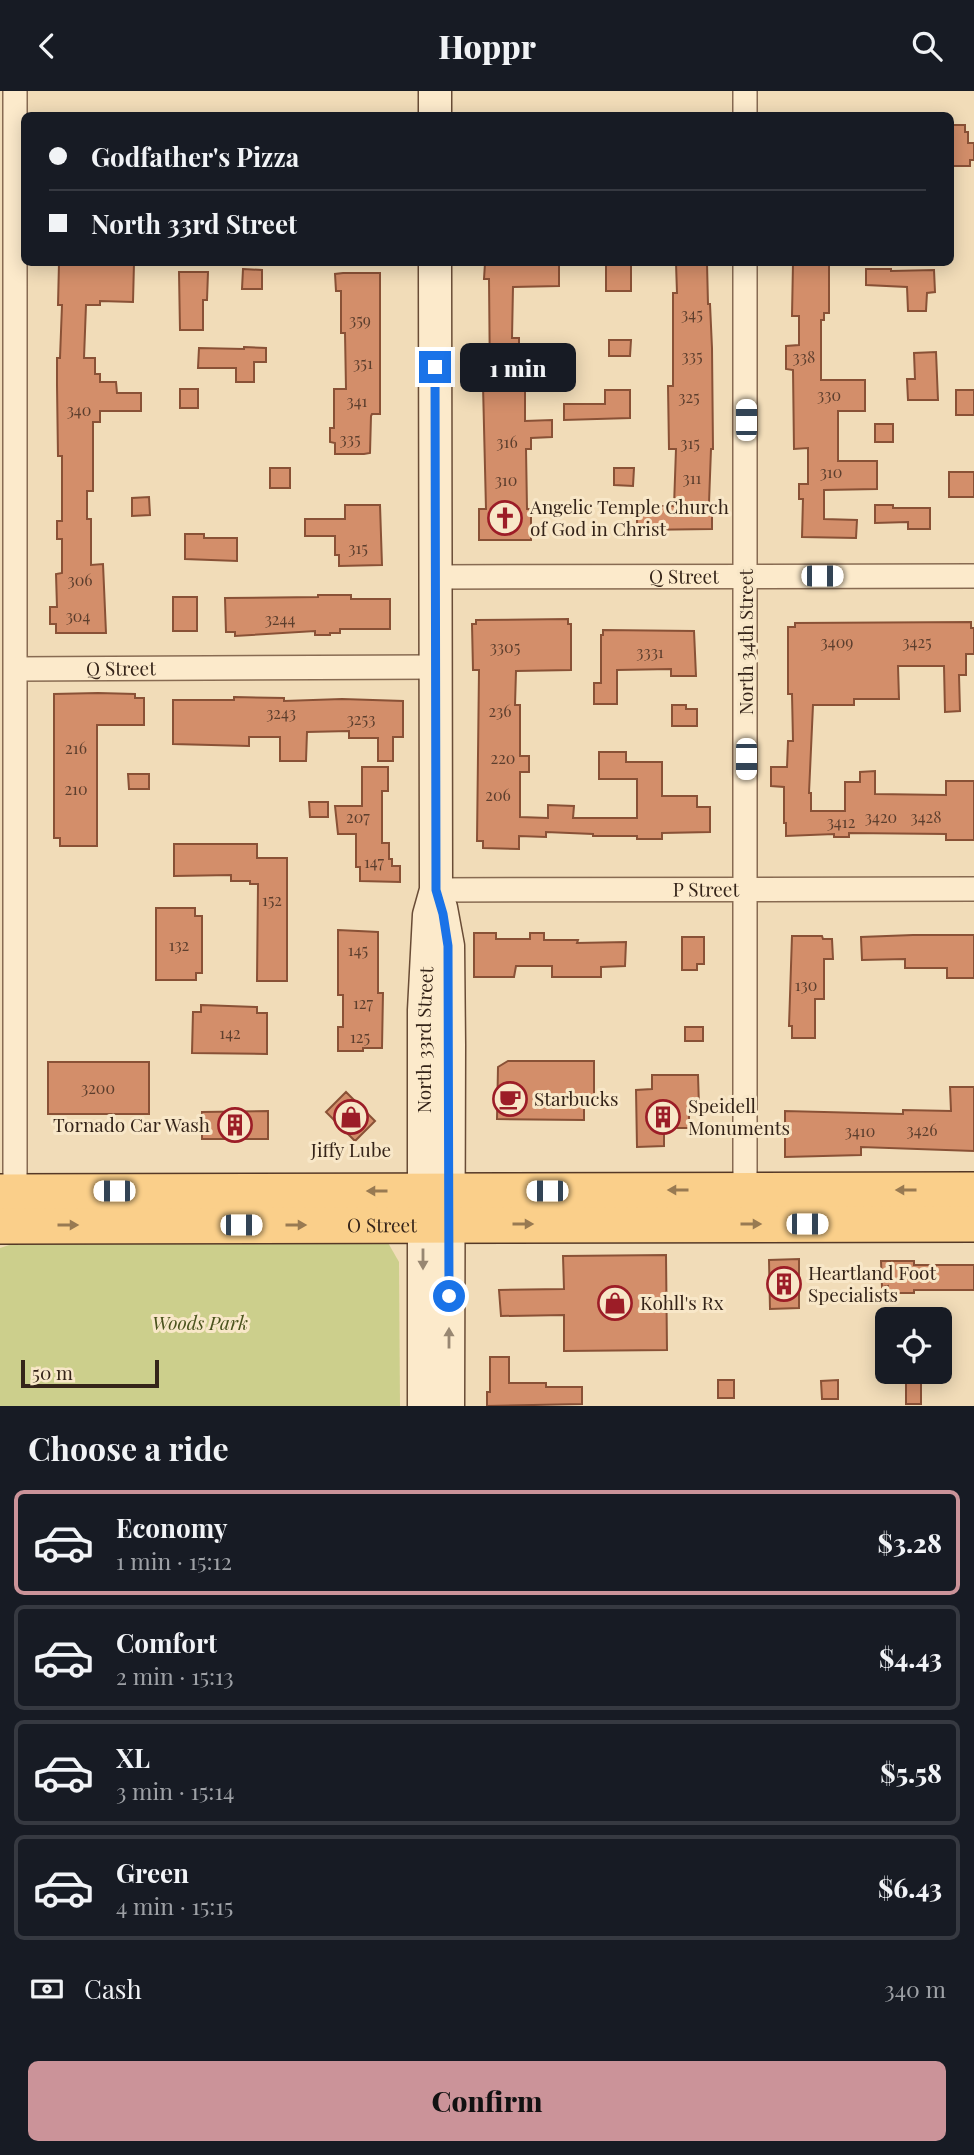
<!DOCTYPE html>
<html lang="en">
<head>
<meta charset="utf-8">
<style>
  :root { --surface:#171b24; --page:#242831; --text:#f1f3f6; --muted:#9ea1a6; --line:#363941; --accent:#cb9399 }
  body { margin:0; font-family:"Playfair Display",serif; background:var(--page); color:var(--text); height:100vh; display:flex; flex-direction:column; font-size:26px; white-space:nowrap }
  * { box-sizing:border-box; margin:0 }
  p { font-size:23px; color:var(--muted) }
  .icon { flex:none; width:38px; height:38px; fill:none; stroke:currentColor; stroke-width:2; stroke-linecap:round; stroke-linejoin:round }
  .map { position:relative; height:1315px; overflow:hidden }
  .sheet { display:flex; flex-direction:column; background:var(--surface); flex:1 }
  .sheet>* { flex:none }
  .hud { position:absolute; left:21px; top:21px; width:933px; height:154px; border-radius:10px; box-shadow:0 4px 18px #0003; display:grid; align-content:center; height:154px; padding:0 28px; background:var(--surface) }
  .buttons { position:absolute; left:875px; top:1216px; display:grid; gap:14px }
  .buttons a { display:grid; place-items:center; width:77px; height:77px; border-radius:10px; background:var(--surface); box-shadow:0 4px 18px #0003; font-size:35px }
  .scale { position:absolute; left:21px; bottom:18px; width:138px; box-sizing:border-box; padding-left:7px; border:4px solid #352419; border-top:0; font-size:19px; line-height:24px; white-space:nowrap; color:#352419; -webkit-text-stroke:5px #f8e7c8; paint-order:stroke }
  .end { position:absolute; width:32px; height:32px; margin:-16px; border:9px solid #1a73e8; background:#fff; box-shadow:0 0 0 4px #fff }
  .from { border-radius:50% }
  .bubble { position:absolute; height:49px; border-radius:10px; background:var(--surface); box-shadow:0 4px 18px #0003; font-size:23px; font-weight:800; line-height:49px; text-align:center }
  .car { position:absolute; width:21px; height:42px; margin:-21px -10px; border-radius:9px; box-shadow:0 0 5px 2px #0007; background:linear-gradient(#fff 24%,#345 0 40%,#fff 0 76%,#345 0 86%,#fff 0) }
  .hud b { display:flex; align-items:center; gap:24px; height:66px; font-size:26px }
  .hud b+b { border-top:2px solid var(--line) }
  .hud i { width:18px; height:18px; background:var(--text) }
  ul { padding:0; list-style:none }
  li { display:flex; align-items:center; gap:21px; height:105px; margin:0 14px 10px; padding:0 14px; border:4px solid var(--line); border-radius:10px }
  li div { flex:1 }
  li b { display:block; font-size:26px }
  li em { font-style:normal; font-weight:800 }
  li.selected { border-color:var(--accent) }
  li>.icon { width:63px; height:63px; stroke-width:1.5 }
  h2 { padding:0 28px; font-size:32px; line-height:84px }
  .pay { display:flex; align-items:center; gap:18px; height:77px; padding:0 28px; font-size:26px }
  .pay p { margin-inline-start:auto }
  .action { display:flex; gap:14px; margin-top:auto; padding:14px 28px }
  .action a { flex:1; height:80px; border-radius:10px; background:var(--accent); color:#111; font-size:28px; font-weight:800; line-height:80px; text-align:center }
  header { display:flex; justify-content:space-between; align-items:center; height:91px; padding:0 28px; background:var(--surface); font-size:32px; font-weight:800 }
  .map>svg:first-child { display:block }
  .green { fill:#cccf8c }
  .building { fill:#d38e6a; stroke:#895136; stroke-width:2 }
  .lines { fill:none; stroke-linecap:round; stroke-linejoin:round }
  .minor-casing { stroke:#886b52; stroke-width:26 }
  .secondary-casing { stroke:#694c36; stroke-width:35 }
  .primary-casing { stroke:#553927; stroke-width:38 }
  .minor { stroke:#fceacb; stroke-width:23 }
  .secondary { stroke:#fceacb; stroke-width:32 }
  .primary { stroke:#facf8a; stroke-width:35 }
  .oneway { fill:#987a52 }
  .oneway2 { fill:#988772 }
  .route { stroke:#1a73e8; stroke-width:9 }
  .labels { text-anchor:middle; stroke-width:6; stroke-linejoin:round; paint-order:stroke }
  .number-label { font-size:16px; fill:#5c3e2d }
  .poi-label { font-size:19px; fill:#352419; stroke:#f8e7c8; text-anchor:start }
  .street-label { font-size:19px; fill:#352419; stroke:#f8e7c8 }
  .park-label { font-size:19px; font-style:italic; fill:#4a531d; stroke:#f8e7c8 }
</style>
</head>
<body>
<header><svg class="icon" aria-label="back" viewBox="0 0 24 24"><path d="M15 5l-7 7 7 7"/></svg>Hoppr<svg class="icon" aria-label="search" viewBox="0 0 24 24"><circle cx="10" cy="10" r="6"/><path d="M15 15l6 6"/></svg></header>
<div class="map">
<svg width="974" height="1315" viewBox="0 0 974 1315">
  <rect width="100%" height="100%" fill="#f1dcb8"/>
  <!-- green -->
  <path class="green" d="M25,1149L387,1150L399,1171L400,1315H0V1157Z"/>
  <!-- building -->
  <path class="building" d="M950,34H965V41H968V52H974V69H970V75H950Z
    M59,172H134L133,211L100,210V214H86L84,267H95V283H100V291H116L117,302H141V320H100V331H93V400H87V428H91V474L103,473L106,542H56V533H50V516H57L56,483L62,482V448H57V430H62V365H58L57,294V267H60L62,214H58Z
    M485,172L559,173V195L513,196L512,247H519V253H532V278H525V330L552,329V346L531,347V358H526L527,418H531V449H479V418H486L483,294H490L489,188H484Z
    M606,172H631V200H606Z
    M676,172H707L708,213H710L712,257L713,358H711L709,412H712V438L637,439V415H674L676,358H669L668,295H673V202H677Z
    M793,172H829V222H824V229H821V289H865V320H838V370H877V398L824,399V428L857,429L856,447L802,446L803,408H799V393H808V357L794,358L793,279L786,278V255L799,254V225H792Z
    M243,178L262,179V198H242Z
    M866,178H891V180L934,179L935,201L927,202L926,220H908L907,196L866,194Z
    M179,181H208L207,209H203V239H180Z
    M343,182H380V323H372L371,325L370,362L364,363H335V352L330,351V337H334V298H346L345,242H341V200H336L335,183Z
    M609,249H631L630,265H609Z
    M244,256L266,257V271H254V291H236V277H198L199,257L244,258Z
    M936,261L938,309H908L907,288H915L914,262Z
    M180,298H198V317H180Z
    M605,299H630V327L564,329V313H605Z
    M956,299H974V324H956Z
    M875,333H893V351H875Z
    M270,377H290V397H270Z
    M614,377H634L633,395L614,394Z
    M949,381H974V406H949Z
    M149,406L150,424L132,425V407Z
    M345,414H380L382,474L339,475V464H335V445H305V428H345Z
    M875,414H893V417H930V438H908V431L875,432Z
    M185,443H204V447H237V470L185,468Z
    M318,504H351V508H390V538H340V542H330V544H315V540L235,545V541H226L225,507L318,506Z
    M173,506H197V540H173Z
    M568,528V533H571V579L516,580L515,614H520V665H529V681H520V726L548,727V714L574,715L573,727H637V688H599V661H626V671H662V705H697V716H710V741L662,742V748H637V745H593V743L546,741V746L519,745V758L483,757V750H477L479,579H473L472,533H476V529Z
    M971,531V537H974V563H966V584H959L960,620L945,621L944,575H898L899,608H854V614H813L809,702H811V720H845V691H860V681L875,680V703L946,704V690H974V749H946V743L849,742V746H834V743L786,745V732H784V696L771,695V676H787L788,650H793L792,603H788V536H795V532Z
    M603,539L694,540L696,585H671V578L617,579V613H594V592H601V544H603Z
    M98,602L135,603V607H144V634H97V755H60V747H54V603Z
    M234,606L284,607V610L342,608L403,610V646H393V670H378V647H349V640L307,641L306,670H280V646H249V655L173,653V609H234Z
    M672,614H686V618H697V635H672Z
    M362,676H388V700H382V752H389V768H392V775H400V791L360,790V776H356V743H338L335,715H362Z
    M128,683H149V698H129Z
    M309,711H328V726H310Z
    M174,753H257V767H287V890H257L258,793H250V790H231V784L174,785Z
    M156,817H195V825H202V882H196V889H156Z
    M338,839L378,841V902H383L382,957H363V960H338V936H343V904H338Z
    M474,842H496V848H530V842H544V849H578L577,852L626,851L625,875L601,876V886H552V875H516L514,886H474Z
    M913,844H974V887H947V877H905V868L862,869L861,846Z
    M792,845H822L823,848H832L833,868H824V908H815V947H792V935H789Z
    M682,846H704V873H697V879H682Z
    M201,914L257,916V922H267V963L192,962L193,921H201Z
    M685,936H703V950H685Z
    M508,970H594V1014H584V1029L497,1028L498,976Z
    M48,971H149V1023H48Z
    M652,984H698L699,1015H689V1037H664V1055L637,1056L636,999L652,998Z
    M950,996H974V1060L861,1056V1064L785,1066V1020L903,1023V1019L951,1020Z
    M346,1001L375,1030L355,1050L326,1021Z
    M268,1020V1048H202V1021Z
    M666,1164L667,1259L564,1260V1224L501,1225L499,1199L564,1198L563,1165Z
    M799,1168V1217L770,1218L769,1169Z
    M881,1170H914V1174H974V1199H914V1202H888V1195L882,1196Z
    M490,1266H509V1292H546V1296H582V1313L487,1315V1301H490Z
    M906,1281H921V1313H906Z
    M718,1289H734V1307H718Z
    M838,1289V1308H822L821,1290Z"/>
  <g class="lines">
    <!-- minor casing -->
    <g class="minor-casing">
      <g id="minor">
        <path d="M15,0V1101"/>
        <path d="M745,0V24"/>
        <path id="s1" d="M436,486L974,485"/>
        <path id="s2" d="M16,578L436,576"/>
        <path id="s3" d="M436,799L974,798"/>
        <path d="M745,1099V172"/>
      </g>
    </g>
    <!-- secondary casing -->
    <g class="secondary-casing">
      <g id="secondary">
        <path d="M435,0V24"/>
        <path d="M441,817L448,855L449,954L448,1315"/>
        <path id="s4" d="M424,1315V919L429,824L436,799L435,172"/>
      </g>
    </g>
    <!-- primary casing -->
    <g class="primary-casing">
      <g id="primary">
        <path d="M0,1101L974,1099"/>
        <path id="s5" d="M0,1135L974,1133"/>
      </g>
    </g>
    <!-- minor -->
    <use href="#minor" class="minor"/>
    <!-- secondary -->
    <use href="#secondary" class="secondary"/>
    <!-- primary -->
    <use href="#primary" class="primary"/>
  </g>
  <!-- one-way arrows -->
  <defs><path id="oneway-solid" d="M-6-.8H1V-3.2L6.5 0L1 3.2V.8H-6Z" transform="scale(1.75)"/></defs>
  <g class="oneway">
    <use href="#oneway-solid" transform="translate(678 1099) rotate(180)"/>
    <use href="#oneway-solid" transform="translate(906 1099) rotate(180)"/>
    <use href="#oneway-solid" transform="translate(377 1100) rotate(180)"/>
    <use href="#oneway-solid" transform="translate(523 1133)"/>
    <use href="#oneway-solid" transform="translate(751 1133)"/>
    <use href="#oneway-solid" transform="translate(68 1134)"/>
    <use href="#oneway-solid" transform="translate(296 1134)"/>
  </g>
  <g class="oneway2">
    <use href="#oneway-solid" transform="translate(423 1168) rotate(90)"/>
    <use href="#oneway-solid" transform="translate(449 1247) rotate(-90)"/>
  </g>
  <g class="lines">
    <!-- route -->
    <path class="route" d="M435,276L436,799L443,823L448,855L449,1205"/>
  </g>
  <!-- icons -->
  <defs>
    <g id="church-ring" transform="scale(1.75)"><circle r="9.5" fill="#f8e7c8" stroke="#9c1d27" stroke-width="1.5"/><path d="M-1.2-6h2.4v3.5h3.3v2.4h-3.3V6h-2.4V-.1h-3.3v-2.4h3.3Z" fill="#9c1d27"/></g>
    <g id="cafe-ring" transform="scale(1.75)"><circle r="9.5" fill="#f8e7c8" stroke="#9c1d27" stroke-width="1.5"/><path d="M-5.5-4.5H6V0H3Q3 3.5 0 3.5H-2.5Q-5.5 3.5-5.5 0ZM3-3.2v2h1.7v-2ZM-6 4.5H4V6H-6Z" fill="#9c1d27"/></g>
    <g id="shop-ring" transform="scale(1.75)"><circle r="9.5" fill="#f8e7c8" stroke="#9c1d27" stroke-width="1.5"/><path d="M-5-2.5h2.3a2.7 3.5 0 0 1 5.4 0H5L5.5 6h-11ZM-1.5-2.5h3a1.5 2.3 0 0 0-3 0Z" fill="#9c1d27"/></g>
    <g id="building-ring" transform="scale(1.75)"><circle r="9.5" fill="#f8e7c8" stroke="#9c1d27" stroke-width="1.5"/><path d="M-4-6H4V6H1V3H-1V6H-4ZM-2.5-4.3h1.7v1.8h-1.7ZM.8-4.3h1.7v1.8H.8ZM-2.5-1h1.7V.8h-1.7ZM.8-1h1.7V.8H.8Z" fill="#9c1d27"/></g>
  </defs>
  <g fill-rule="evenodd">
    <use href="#church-ring" x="505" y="427"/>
    <use href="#cafe-ring" x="510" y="1008"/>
    <use href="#shop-ring" x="351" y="1026"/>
    <use href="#building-ring" x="663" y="1026"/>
    <use href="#building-ring" x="235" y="1034"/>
    <use href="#building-ring" x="784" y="1193"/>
    <use href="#shop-ring" x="615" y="1212"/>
  </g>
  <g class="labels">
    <!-- number labels -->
    <g class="number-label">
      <text x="692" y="229">345</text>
      <text x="360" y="235">359</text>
      <text x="692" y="271">335</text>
      <text x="804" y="272">338</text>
      <text x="363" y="278">351</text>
      <text x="829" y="310">330</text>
      <text x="689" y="312">325</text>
      <text x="357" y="316">341</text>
      <text x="79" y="325">340</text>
      <text x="350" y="354">335</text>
      <text x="507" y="357">316</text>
      <text x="690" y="358">315</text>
      <text x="831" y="387">310</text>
      <text x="692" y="393">311</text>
      <text x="506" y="395">310</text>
      <text x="358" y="463">315</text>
      <text x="80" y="495">306</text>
      <text x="78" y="531">304</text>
      <text x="280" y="534">3244</text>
      <text x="837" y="557">3409</text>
      <text x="917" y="557">3425</text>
      <text x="505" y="562">3305</text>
      <text x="650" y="567">3331</text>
      <text x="500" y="626">236</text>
      <text x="281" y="628">3243</text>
      <text x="361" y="634">3253</text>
      <text x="76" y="663">216</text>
      <text x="503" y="673">220</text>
      <text x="76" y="704">210</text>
      <text x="498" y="710">206</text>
      <text x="358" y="732">207</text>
      <text x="881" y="732">3420</text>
      <text x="926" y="732">3428</text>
      <text x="841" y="737">3412</text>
      <text x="374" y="777">147</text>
      <text x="272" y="815">152</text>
      <text x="179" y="860">132</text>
      <text x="358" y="865">145</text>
      <text x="806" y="900">130</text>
      <text x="363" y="918">127</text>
      <text x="230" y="948">142</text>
      <text x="360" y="952">125</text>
      <text x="98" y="1003">3200</text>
      <text x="922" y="1045">3426</text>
      <text x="860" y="1046">3410</text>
    </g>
    <!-- poi labels -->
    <g class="poi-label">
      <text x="530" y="423">Angelic Temple Church<tspan x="530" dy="22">of God in Christ</tspan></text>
      <text x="534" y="1015">Starbucks</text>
      <text x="688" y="1022">Speidell<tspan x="688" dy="22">Monuments</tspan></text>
      <text x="210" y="1041" text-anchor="end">Tornado Car Wash</text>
      <text x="351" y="1066" text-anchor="middle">Jiffy Lube</text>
      <text x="808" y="1189">Heartland Foot<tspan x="808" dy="22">Specialists</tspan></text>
      <text x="640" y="1219">Kohll's Rx</text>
    </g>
    <!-- street labels -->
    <g class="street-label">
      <text dy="7" stroke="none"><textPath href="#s1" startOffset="248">Q Street</textPath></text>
      <text transform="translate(746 551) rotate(-90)" y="7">North 34th Street</text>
      <text dy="7" stroke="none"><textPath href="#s2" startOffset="105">Q Street</textPath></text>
      <text dy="7" stroke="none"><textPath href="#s3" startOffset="270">P Street</textPath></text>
      <text dy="7" stroke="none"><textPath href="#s4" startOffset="366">North 33rd Street</textPath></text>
      <text dy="7" stroke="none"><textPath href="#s5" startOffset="382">O Street</textPath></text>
    </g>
    <!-- park labels -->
    <g class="park-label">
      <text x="200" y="1239">Woods Park</text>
    </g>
  </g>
</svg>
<div class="buttons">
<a><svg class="icon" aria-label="locate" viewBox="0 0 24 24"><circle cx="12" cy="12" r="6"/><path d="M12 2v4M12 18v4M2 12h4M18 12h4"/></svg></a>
</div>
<div class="scale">50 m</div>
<i class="end from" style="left:449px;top:1205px"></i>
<i class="end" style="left:435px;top:276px"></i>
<div class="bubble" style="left:460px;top:252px;width:116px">1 min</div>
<i class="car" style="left:746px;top:329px;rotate:0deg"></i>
<i class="car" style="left:822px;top:485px;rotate:90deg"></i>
<i class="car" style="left:746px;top:668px;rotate:180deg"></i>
<i class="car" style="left:114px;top:1100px;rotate:270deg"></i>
<i class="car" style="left:547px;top:1100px;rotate:270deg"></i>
<i class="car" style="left:807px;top:1133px;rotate:90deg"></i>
<i class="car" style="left:241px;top:1134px;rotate:90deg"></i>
<div class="hud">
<b><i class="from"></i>Godfather's Pizza</b>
<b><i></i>North 33rd Street</b>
</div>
</div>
<section class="sheet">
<h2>Choose a ride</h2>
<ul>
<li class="selected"><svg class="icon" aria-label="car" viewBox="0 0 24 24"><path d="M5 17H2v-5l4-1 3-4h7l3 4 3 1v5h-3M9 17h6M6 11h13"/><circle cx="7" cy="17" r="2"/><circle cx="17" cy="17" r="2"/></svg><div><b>Economy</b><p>1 min · 15:12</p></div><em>$3.28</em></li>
<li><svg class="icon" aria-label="car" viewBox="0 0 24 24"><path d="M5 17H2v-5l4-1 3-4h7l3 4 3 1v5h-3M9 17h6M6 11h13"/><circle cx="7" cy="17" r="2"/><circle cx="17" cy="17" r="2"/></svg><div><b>Comfort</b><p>2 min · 15:13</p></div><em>$4.43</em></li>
<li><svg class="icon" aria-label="car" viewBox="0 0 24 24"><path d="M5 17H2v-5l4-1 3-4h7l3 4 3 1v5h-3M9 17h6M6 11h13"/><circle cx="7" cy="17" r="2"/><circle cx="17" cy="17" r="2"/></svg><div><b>XL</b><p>3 min · 15:14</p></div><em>$5.58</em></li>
<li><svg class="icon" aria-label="car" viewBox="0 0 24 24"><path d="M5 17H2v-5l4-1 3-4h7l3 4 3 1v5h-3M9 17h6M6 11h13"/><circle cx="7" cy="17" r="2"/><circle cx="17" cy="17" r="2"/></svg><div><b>Green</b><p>4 min · 15:15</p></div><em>$6.43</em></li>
</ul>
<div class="pay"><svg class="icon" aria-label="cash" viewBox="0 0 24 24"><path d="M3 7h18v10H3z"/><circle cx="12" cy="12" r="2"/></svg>Cash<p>340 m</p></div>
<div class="action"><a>Confirm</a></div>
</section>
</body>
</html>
